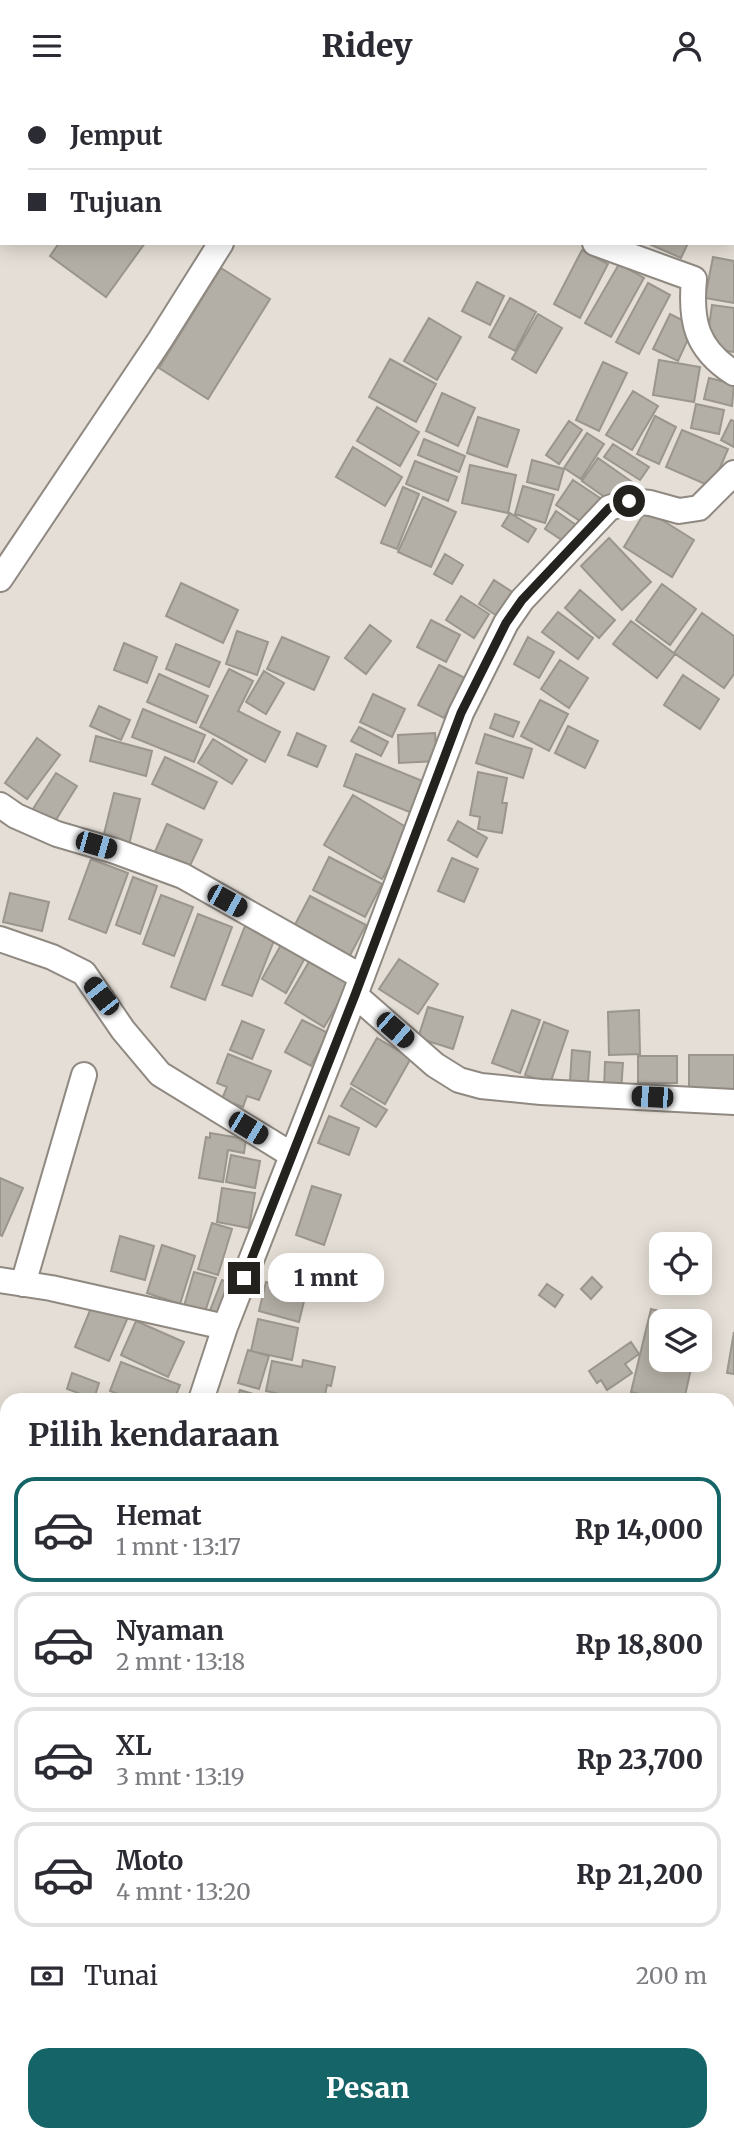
<!DOCTYPE html>
<html lang="id">
<head>
<meta charset="utf-8">
<style>
  :root { --surface:#fff; --page:#f7f7f7; --text:#2b2b33; --muted:#7c7c81; --line:#e1e1e2; --accent:#156467 }
  body { margin:0; font-family:Merriweather,serif; background:var(--page); color:var(--text); height:100vh; display:flex; flex-direction:column; font-size:26px; white-space:nowrap }
  * { box-sizing:border-box; margin:0 }
  p { font-size:23px; color:var(--muted) }
  .icon { flex:none; width:38px; height:38px; fill:none; stroke:currentColor; stroke-width:2; stroke-linecap:round; stroke-linejoin:round }
  .map { position:relative; flex:1; overflow:hidden }
  .drawer { position:absolute; left:0px; top:1302px; width:735px; height:749px; display:flex; flex-direction:column; background:var(--surface); border-radius:21px 21px 0 0; box-shadow:0 4px 18px #0003 }
  .drawer>* { flex:none }
  .hud { position:absolute; left:0px; top:0px; width:735px; height:154px; box-shadow:0 4px 18px #0003; display:grid; align-content:center; height:154px; padding:0 28px; background:var(--surface) }
  .controls { position:absolute; left:649px; top:1141px; display:grid; gap:14px }
  .controls a { display:grid; place-items:center; width:63px; height:63px; border-radius:14px; background:var(--surface); box-shadow:0 4px 18px #0003; font-size:35px }
  .end { position:absolute; width:32px; height:32px; margin:-16px; border:9px solid #24221f; background:#fff; box-shadow:0 0 0 4px #fff }
  .from { border-radius:50% }
  .bubble { position:absolute; height:49px; border-radius:21px; background:var(--surface); box-shadow:0 4px 18px #0003; font-size:23px; font-weight:800; line-height:49px; text-align:center }
  .car { position:absolute; width:21px; height:42px; margin:-21px -10px; border-radius:9px; box-shadow:0 0 5px 2px #0007; background:linear-gradient(#222 24%,#8ab4d8 0 40%,#222 0 76%,#8ab4d8 0 86%,#222 0) }
  .hud b { display:flex; align-items:center; gap:24px; height:66px; font-size:26px }
  .hud b+b { border-top:2px solid var(--line) }
  .hud i { width:18px; height:18px; background:var(--text) }
  ul { padding:0; list-style:none }
  li { display:flex; align-items:center; gap:21px; height:105px; margin:0 14px 10px; padding:0 14px; border:4px solid var(--line); border-radius:21px }
  li div { flex:1 }
  li b { display:block; font-size:26px }
  li em { font-style:normal; font-weight:800 }
  li.on { border-color:var(--accent) }
  li>.icon { width:63px; height:63px; stroke-width:1.5 }
  h2 { padding:0 28px; font-size:32px; line-height:84px }
  .pay { display:flex; align-items:center; gap:18px; height:77px; padding:0 28px; font-size:26px }
  .pay p { margin-inline-start:auto }
  .cta { display:flex; gap:14px; margin-top:auto; padding:14px 28px }
  .cta a { flex:1; height:80px; border-radius:21px; background:var(--accent); color:#fff; font-size:28px; font-weight:800; line-height:80px; text-align:center }
  header { display:flex; justify-content:space-between; align-items:center; height:91px; padding:0 28px; background:var(--surface); font-size:32px; font-weight:800 }
  .map>svg:first-child { display:block }
  .building { fill:#b4afa6; stroke:#9a958d; stroke-width:2 }
  .lines { fill:none; stroke-linecap:round; stroke-linejoin:round }
  .street-casing { stroke:#8f8982; stroke-width:28 }
  .highway-casing { stroke:#8f8982; stroke-width:42 }
  .street { stroke:#fff; stroke-width:24 }
  .highway { stroke:#fff; stroke-width:38 }
  .route { stroke:#24221f; stroke-width:9 }
</style>
</head>
<body>
<header><svg class="icon" aria-label="menu" viewBox="0 0 24 24"><path d="M4 6h16M4 12h16M4 18h16"/></svg>Ridey<svg class="icon" aria-label="person" viewBox="0 0 24 24"><circle cx="12" cy="8" r="4"/><path d="M4 21q1-7 8-7t8 7"/></svg></header>
<div class="map">
<svg width="734" height="2051" viewBox="0 0 734 2051">
  <rect width="100%" height="100%" fill="#e4ded6"/>
  <!-- building -->
  <path class="building" d="M151,0H228L230,2H154Z
    M59,152H145L106,206L50,165Z
    M647,152H688L681,167Z
    M582,159L608,173L580,227L554,213Z
    M713,166L734,170V212L705,207Z
    M619,173L644,187L611,246L585,232Z
    M221,177L270,208L208,308L159,277Z
    M477,191L504,205L490,234L462,220Z
    M648,192L670,204L639,263L616,251Z
    M510,207L536,221L515,260L489,246Z
    M712,214L734,217V261L706,257Z
    M538,223L562,237L536,282L512,268Z
    M670,223L694,235L678,270L653,258Z
    M429,227L461,246L437,289L404,270Z
    M390,268L436,293L416,331L369,306Z
    M659,269L700,276L694,311L653,304Z
    M603,271L627,282L599,340L576,329Z
    M709,287L734,293L732,315L704,308Z
    M633,300L658,315L632,359L606,344Z
    M442,302L475,317L458,355L426,340Z
    M696,313L724,319L719,343L691,337Z
    M377,316L419,341L400,375L357,350Z
    M655,325L676,336L659,373L637,363Z
    M478,326L519,339L507,376L467,362Z
    M731,329L734,330V356L721,349Z
    M569,330L582,339L559,373L546,364Z
    M682,339L728,358L712,396L666,376Z
    M587,342L604,353L581,388L564,377Z
    M424,348L465,365L459,381L418,364Z
    M613,353L649,376L640,389L604,366Z
    M353,356L402,386L385,415L336,386Z
    M598,367L632,391L616,414L582,390Z
    M532,369L564,378L558,399L527,391Z
    M415,370L457,386L448,410L406,393Z
    M470,374L516,384L508,422L462,412Z
    M573,389L603,409L586,434L556,414Z
    M523,395L554,404L545,432L515,423Z
    M403,396L419,403L397,458L381,452Z
    M423,406L456,421L431,476L398,461Z
    M646,419L694,449L672,486L624,456Z
    M556,420L579,436L568,453L545,438Z
    M510,422L536,438L528,451L502,435Z
    M609,447L651,491L622,519L581,475Z
    M445,463L463,474L452,493L434,483Z
    M494,489L517,504L502,528L479,513Z
    M181,492L238,519L223,552L166,525Z
    M662,493L696,518L670,554L636,529Z
    M580,499L615,529L599,547L565,517Z
    M461,505L489,523L474,547L446,529Z
    M558,521L593,547L578,568L542,541Z
    M702,522L734,545V583L724,597L674,562Z
    M431,529L460,544L446,571L417,556Z
    M631,530L675,563L657,587L613,553Z
    M370,534L391,550L366,583L345,567Z
    M237,540L268,551L257,584L226,573Z
    M282,546L329,566L314,599L267,578Z
    M528,546L554,561L539,587L514,573Z
    M124,552L157,566L147,592L114,579Z
    M176,553L220,571L209,596L166,578Z
    M560,569L588,587L569,617L541,598Z
    M439,574L465,587L444,627L418,614Z
    M229,578L253,590L238,620L280,641L265,671L200,636Z
    M264,580L284,592L266,623L246,611Z
    M159,583L208,605L196,632L147,611Z
    M683,584L719,608L700,638L664,614Z
    M373,603L405,618L392,646L360,631Z
    M540,609L568,623L549,660L521,645Z
    M99,615L130,629L121,649L90,635Z
    M143,618L205,644L194,671L132,646Z
    M495,623L519,631L513,646L490,637Z
    M568,635L598,650L585,677L555,662Z
    M359,636L388,651L381,665L351,650Z
    M297,642L326,655L317,676L288,664Z
    M435,642L437,670L399,672L398,644Z
    M485,643L532,658L523,687L476,672Z
    M96,645L152,660L146,685L90,670Z
    M37,647L60,664L27,708L5,692Z
    M213,648L247,669L232,693L198,672Z
    M356,663L430,693L417,724L344,695Z
    M165,666L217,691L204,718L152,693Z
    M478,681L507,687L502,712H507L502,742L478,738L480,726L470,724Z
    M56,682L77,695L52,735L31,721Z
    M114,702L140,708L129,754L103,747Z
    M353,704L411,739L382,788L324,754Z
    M458,730L487,747L477,766L448,749Z
    M167,733L202,749L188,779L154,763Z
    M329,766L382,793L365,826L313,799Z
    M452,767L478,778L464,811L438,800Z
    M91,768L128,782L106,842L69,828Z
    M133,786L157,795L140,843L116,834Z
    M10,802L49,811L42,840L3,831Z
    M161,804L193,816L174,865L143,853Z
    M310,805L366,834L346,872L290,843Z
    M198,823L232,836L205,909L171,896Z
    M245,835L275,847L252,905L222,894Z
    M282,852L306,865L286,902L262,888Z
    M313,864L353,888L324,936L285,912Z
    M399,868L438,893L418,923L379,898Z
    M428,916L463,926L453,958L418,947Z
    M512,919L540,929L520,982L492,972Z
    M639,919L640,963L609,964L608,921Z
    M302,929L328,942L311,975L285,961Z
    M242,930L264,939L252,968L230,959Z
    M544,931L568,940L550,993L525,984Z
    M377,947L411,967L385,1013L351,993Z
    M572,959L590,961L588,992L570,990Z
    M228,963L271,980L259,1009L247,1005L243,1016L222,1008L227,996L217,992Z
    M689,964H734V998L689,999Z
    M638,965H677V992H638Z
    M605,971L623,972L621,1000L604,999Z
    M351,997L387,1019L376,1036L341,1015Z
    M329,1025L359,1037L349,1064L318,1052Z
    M210,1042L246,1048L244,1062L228,1059L223,1091L199,1087L206,1046L210,1047Z
    M231,1064L260,1070L255,1097L226,1091Z
    M0,1087L23,1097L2,1145L0,1144Z
    M312,1095L341,1104L324,1154L296,1144Z
    M222,1097L255,1102L249,1137L217,1131Z
    M212,1132L232,1138L218,1184L198,1178Z
    M120,1145L154,1155L145,1189L111,1180Z
    M162,1154L195,1165L180,1213L147,1202Z
    M194,1181L216,1187L205,1221L184,1215Z
    M592,1186L602,1196L591,1208L581,1198Z
    M222,1189L233,1193L220,1226L209,1222Z
    M266,1191L306,1202L299,1231L259,1220Z
    M547,1193L563,1204L555,1216L539,1204Z
    M93,1212L128,1226L109,1270L75,1256Z
    M651,1218L703,1231L700,1241V1230H662V1269H693L684,1309H667L631,1301Z
    M258,1228L298,1237L292,1269L251,1260Z
    M136,1230L184,1251L168,1286L121,1264Z
    M734,1241V1283L727,1282Z
    M631,1251L639,1263L625,1273L632,1282L607,1299L601,1289L597,1292L589,1280Z
    M248,1259L269,1265L259,1298L238,1292Z
    M303,1269L335,1276L331,1295L327,1294L324,1309H307L266,1300L272,1270L302,1276Z
    M121,1271L180,1294L174,1309H133L110,1300Z
    M72,1282L99,1292L94,1308L67,1298Z
    M240,1299L273,1309H237Z
    M728,1436L734,1437L731,1467L728,1466Z
    M728,1476L734,1478V1518L728,1516Z
    M0,1514L7,1515V1539L0,1538Z
    M728,1523L734,1526V1563L728,1560Z
    M728,1567L734,1570V1606L728,1603Z
    M728,1609L734,1613L732,1650L728,1647Z
    M0,1666L7,1679V1750L5,1751L0,1742Z
    M734,1704V1762L728,1754V1709Z
    M0,1872L7,1878V1916L1,1924Z"/>
  <g class="lines">
    <!-- street casing -->
    <g class="street-casing">
      <path id="street" d="M237,0L240,2
        M595,152L694,188C690,230 696,258 734,282
        M0,488L160,249L221,152
        M0,714L16,725L57,743L115,760L183,785L362,886
        M0,848L52,866L84,882L123,939L160,983L292,1064
        M355,904L435,974L459,989L481,995L541,1001L734,1011
        M0,1189L51,1197L225,1236
        M23,1193L84,984
        M201,1309L225,1236L355,904L461,622L506,532L522,509L609,417L630,410L650,412L679,420L699,417L734,382
        M0,1408L7,1410
        M728,1687L734,1681
        M728,1777L734,1788
        M135,2051L142,2044"/>
    </g>
    <!-- highway casing -->
    <g class="highway-casing">
      <path id="highway" d="M0,1979L7,1987
        M53,2044L58,2051"/>
    </g>
    <!-- street -->
    <use href="#street" class="street"/>
    <!-- highway -->
    <use href="#highway" class="highway"/>
  </g>
  <g class="lines">
    <!-- route -->
    <path class="route" d="M244,1187L355,904L461,622L506,532L522,509L609,417L629,410"/>
  </g>
</svg>
<div class="controls">
<a><svg class="icon" aria-label="locate" viewBox="0 0 24 24"><circle cx="12" cy="12" r="6"/><path d="M12 2v4M12 18v4M2 12h4M18 12h4"/></svg></a>
<a><svg class="icon" aria-label="layers" viewBox="0 0 24 24"><path d="M12 4l9 5-9 5-9-5zM3 14l9 5 9-5"/></svg></a>
</div>
<i class="end from" style="left:629px;top:410px"></i>
<i class="end" style="left:244px;top:1187px"></i>
<div class="bubble" style="left:268px;top:1162px;width:116px">1 mnt</div>
<i class="car" style="left:96px;top:754px;rotate:106deg"></i>
<i class="car" style="left:227px;top:810px;rotate:119deg"></i>
<i class="car" style="left:101px;top:905px;rotate:322deg"></i>
<i class="car" style="left:395px;top:939px;rotate:131deg"></i>
<i class="car" style="left:652px;top:1006px;rotate:273deg"></i>
<i class="car" style="left:248px;top:1037px;rotate:121deg"></i>
<div class="hud">
<b><i class="from"></i>Jemput</b>
<b><i></i>Tujuan</b>
</div>
<section class="drawer">
<h2>Pilih kendaraan</h2>
<ul>
<li class="on"><svg class="icon" aria-label="car" viewBox="0 0 24 24"><path d="M5 17H2v-5l4-1 3-4h7l3 4 3 1v5h-3M9 17h6M6 11h13"/><circle cx="7" cy="17" r="2"/><circle cx="17" cy="17" r="2"/></svg><div><b>Hemat</b><p>1 mnt · 13:17</p></div><em>Rp 14,000</em></li>
<li><svg class="icon" aria-label="car" viewBox="0 0 24 24"><path d="M5 17H2v-5l4-1 3-4h7l3 4 3 1v5h-3M9 17h6M6 11h13"/><circle cx="7" cy="17" r="2"/><circle cx="17" cy="17" r="2"/></svg><div><b>Nyaman</b><p>2 mnt · 13:18</p></div><em>Rp 18,800</em></li>
<li><svg class="icon" aria-label="car" viewBox="0 0 24 24"><path d="M5 17H2v-5l4-1 3-4h7l3 4 3 1v5h-3M9 17h6M6 11h13"/><circle cx="7" cy="17" r="2"/><circle cx="17" cy="17" r="2"/></svg><div><b>XL</b><p>3 mnt · 13:19</p></div><em>Rp 23,700</em></li>
<li><svg class="icon" aria-label="car" viewBox="0 0 24 24"><path d="M5 17H2v-5l4-1 3-4h7l3 4 3 1v5h-3M9 17h6M6 11h13"/><circle cx="7" cy="17" r="2"/><circle cx="17" cy="17" r="2"/></svg><div><b>Moto</b><p>4 mnt · 13:20</p></div><em>Rp 21,200</em></li>
</ul>
<div class="pay"><svg class="icon" aria-label="cash" viewBox="0 0 24 24"><path d="M3 7h18v10H3z"/><circle cx="12" cy="12" r="2"/></svg>Tunai<p>200 m</p></div>
<div class="cta"><a>Pesan</a></div>
</section>
</div>
</body>
</html>
